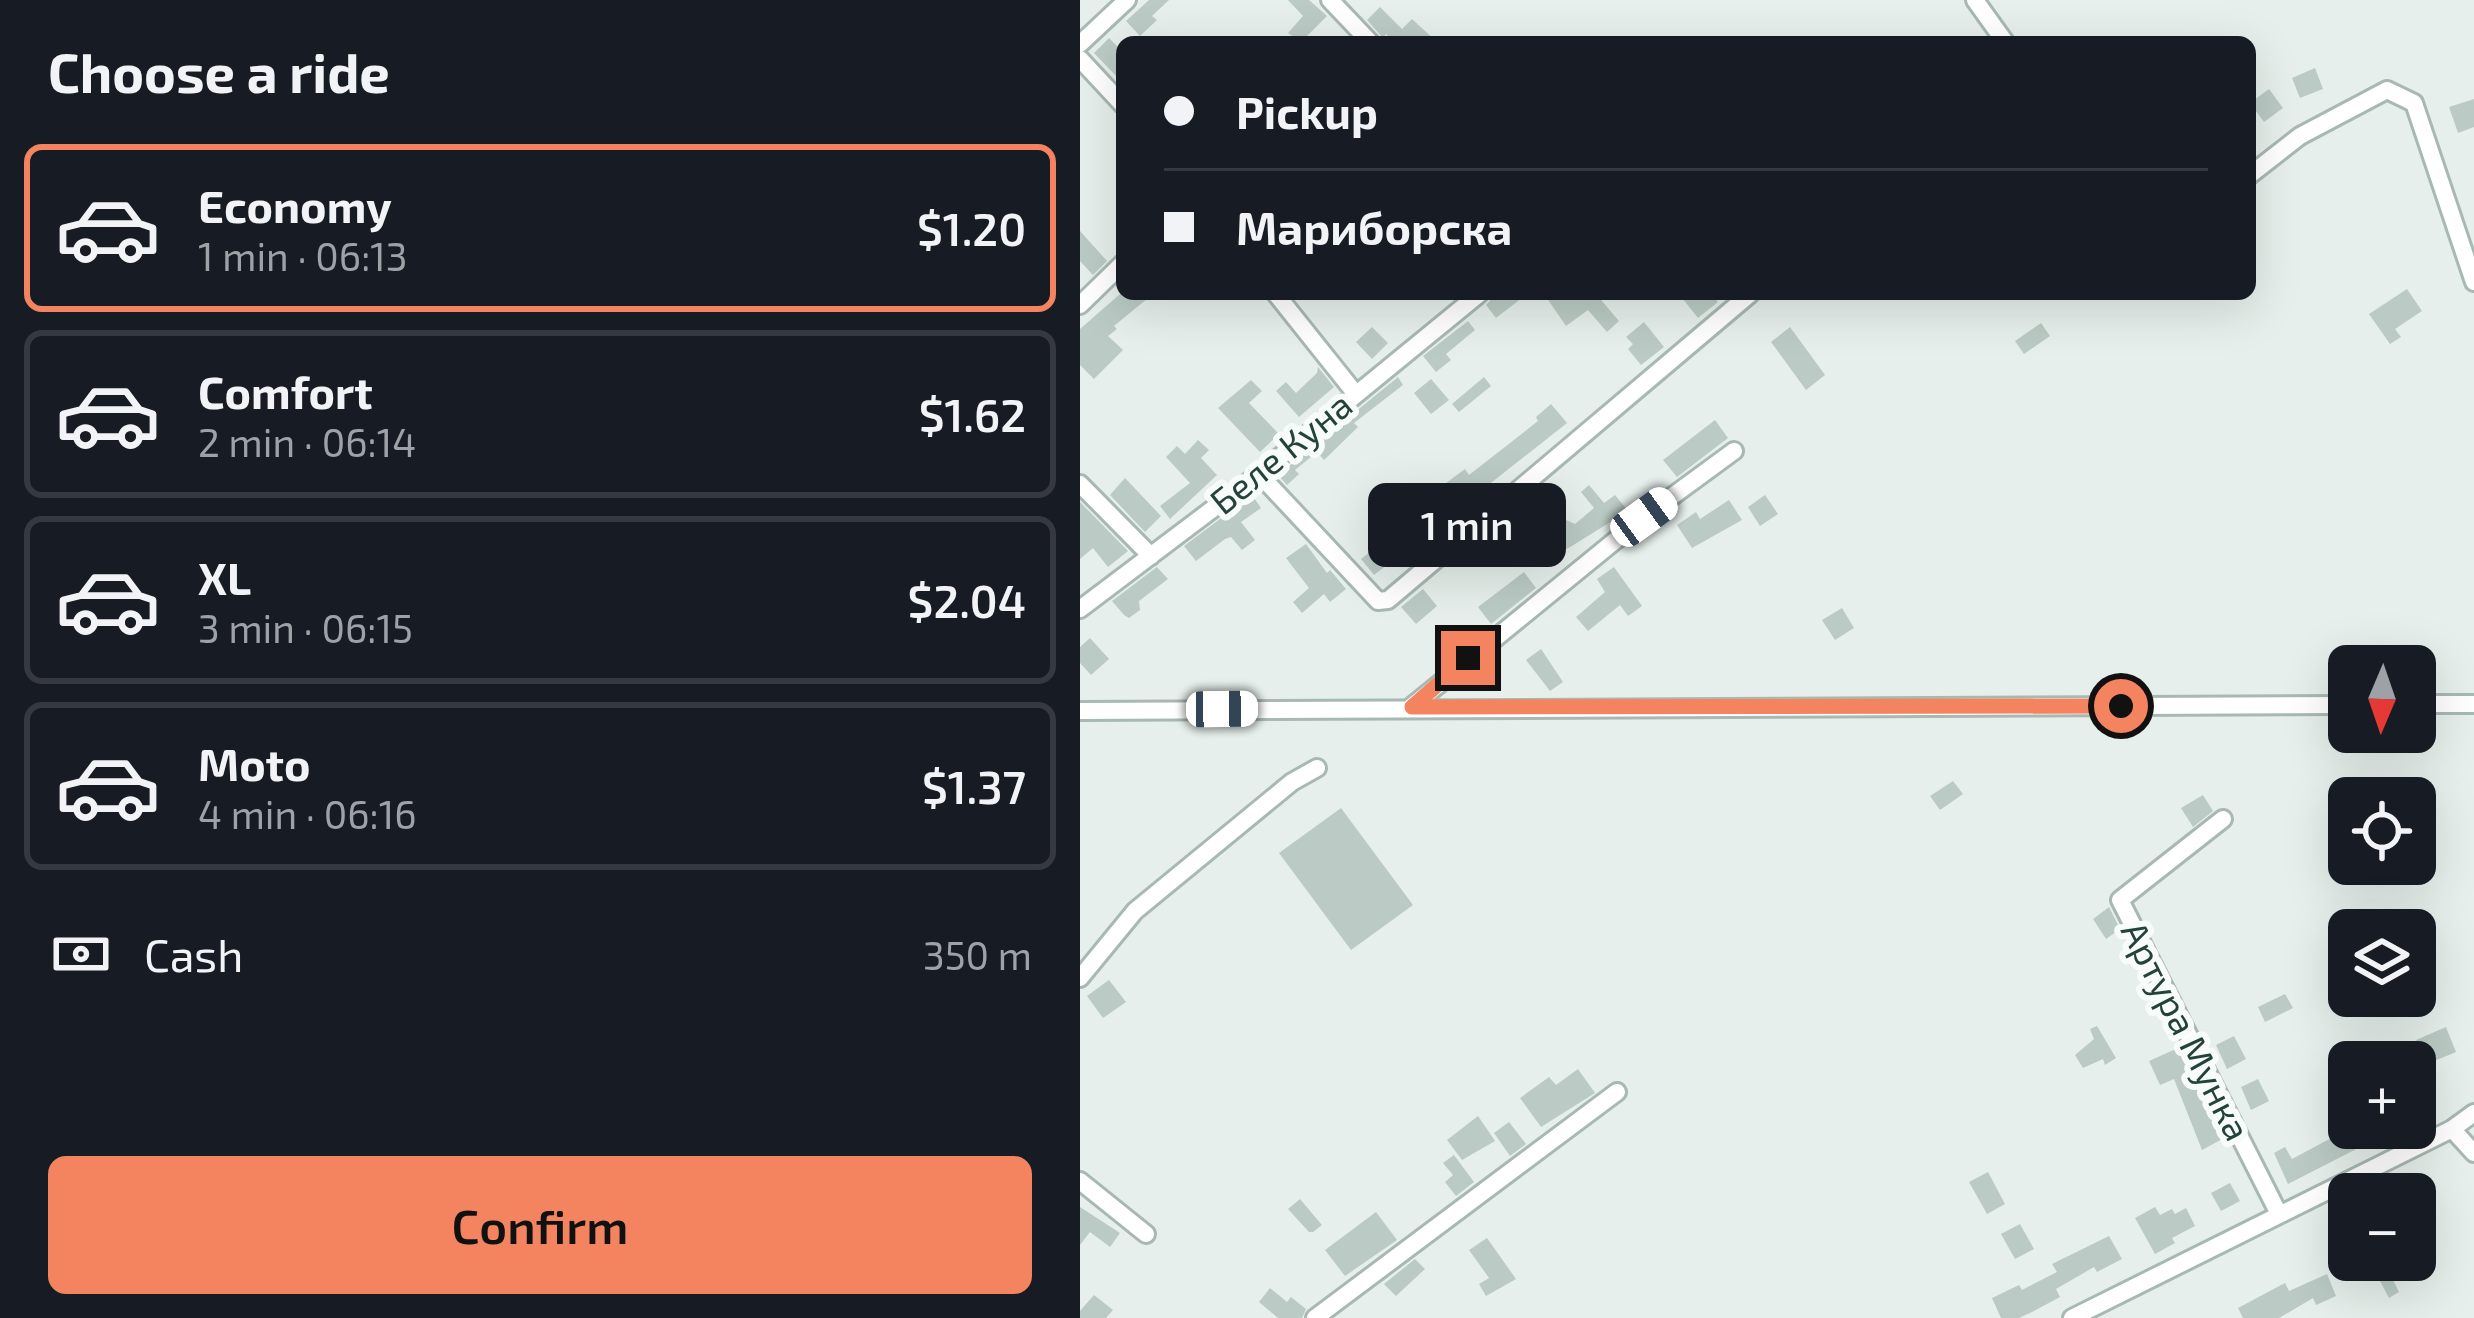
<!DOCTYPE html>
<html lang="en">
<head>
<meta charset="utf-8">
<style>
  :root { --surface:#171b24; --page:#20242c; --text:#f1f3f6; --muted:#9ea1a6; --line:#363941; --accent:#f4845f }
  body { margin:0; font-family:"Exo 2",sans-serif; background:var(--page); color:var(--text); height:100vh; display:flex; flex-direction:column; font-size:45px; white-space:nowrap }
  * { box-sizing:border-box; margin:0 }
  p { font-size:39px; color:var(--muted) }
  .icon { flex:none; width:66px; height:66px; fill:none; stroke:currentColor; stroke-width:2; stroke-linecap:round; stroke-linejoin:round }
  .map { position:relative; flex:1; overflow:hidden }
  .panel { display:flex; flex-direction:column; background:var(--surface); width:1080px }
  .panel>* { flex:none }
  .guide { position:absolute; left:36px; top:36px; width:1140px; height:264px; border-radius:18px; box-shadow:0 12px 48px #0002; display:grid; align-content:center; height:264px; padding:0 48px; background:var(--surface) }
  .needle { width:78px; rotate:182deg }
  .fabs { position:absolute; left:1248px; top:645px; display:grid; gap:24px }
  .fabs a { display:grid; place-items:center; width:108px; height:108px; border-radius:18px; background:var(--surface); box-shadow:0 12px 48px #0002; font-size:60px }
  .end { position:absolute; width:54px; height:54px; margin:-27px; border:15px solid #f4845f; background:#111; box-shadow:0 0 0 6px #111 }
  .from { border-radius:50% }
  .bubble { position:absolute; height:84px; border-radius:18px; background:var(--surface); box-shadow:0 12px 48px #0002; font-size:39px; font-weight:600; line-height:84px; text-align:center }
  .car { position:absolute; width:36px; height:72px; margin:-36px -18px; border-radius:15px; box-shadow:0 0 9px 3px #0007; background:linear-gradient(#fff 24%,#345 0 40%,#fff 0 76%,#345 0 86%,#fff 0) }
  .guide b { display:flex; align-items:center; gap:42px; height:114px; font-size:45px }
  .guide b+b { border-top:3px solid var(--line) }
  .guide i { width:30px; height:30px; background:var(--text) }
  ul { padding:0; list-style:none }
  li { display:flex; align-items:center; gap:36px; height:168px; margin:0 24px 18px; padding:0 24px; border:6px solid var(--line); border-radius:18px }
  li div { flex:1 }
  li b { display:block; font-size:45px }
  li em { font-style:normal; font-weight:600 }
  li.on { border-color:var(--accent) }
  li>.icon { width:108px; height:108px; stroke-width:1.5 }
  h2 { padding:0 48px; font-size:54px; line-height:144px }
  .pay { display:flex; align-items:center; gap:30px; height:132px; padding:0 48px; font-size:45px }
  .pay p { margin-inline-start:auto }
  .cta { display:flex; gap:24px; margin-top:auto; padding:24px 48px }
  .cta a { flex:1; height:138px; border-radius:18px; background:var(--accent); color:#111; font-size:48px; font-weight:600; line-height:138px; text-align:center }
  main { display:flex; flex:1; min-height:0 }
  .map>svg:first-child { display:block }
  .building { fill:#bbcac4 }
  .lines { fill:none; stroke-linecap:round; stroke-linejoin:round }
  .street-casing { stroke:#a8b8b2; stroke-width:22 }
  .street { stroke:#fff; stroke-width:16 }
  .route { stroke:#f4845f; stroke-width:15 }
  .labels { text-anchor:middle; stroke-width:12; stroke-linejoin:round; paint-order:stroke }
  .street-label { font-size:36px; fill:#24423a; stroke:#f7fbf9 }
</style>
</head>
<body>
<main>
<section class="panel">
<h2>Choose a ride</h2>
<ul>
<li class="on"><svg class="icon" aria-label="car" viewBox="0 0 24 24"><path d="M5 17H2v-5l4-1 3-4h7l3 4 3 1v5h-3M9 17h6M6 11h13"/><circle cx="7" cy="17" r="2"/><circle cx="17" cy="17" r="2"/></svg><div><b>Economy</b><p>1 min · 06:13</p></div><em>$1.20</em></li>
<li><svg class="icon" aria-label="car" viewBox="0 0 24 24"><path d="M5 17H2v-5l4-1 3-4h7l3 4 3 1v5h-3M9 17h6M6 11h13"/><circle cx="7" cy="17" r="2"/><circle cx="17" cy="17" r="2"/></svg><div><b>Comfort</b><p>2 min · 06:14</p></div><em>$1.62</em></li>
<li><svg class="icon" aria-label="car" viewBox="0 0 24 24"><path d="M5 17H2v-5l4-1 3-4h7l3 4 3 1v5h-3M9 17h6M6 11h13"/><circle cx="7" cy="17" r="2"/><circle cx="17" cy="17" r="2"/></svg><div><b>XL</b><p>3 min · 06:15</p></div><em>$2.04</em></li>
<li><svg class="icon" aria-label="car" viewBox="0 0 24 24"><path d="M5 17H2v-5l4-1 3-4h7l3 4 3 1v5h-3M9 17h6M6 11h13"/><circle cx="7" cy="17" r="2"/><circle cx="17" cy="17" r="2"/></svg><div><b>Moto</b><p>4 min · 06:16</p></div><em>$1.37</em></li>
</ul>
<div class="pay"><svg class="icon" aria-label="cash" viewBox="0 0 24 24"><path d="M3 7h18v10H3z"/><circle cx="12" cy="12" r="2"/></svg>Cash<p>350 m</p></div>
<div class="cta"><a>Confirm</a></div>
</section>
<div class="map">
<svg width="1394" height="1318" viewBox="0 0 1394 1318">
  <rect width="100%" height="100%" fill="#e6efeb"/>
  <!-- building -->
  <path class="building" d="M69,0H89L72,16L77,20L60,36L46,21Z
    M208,0H229L247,16L221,42L208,33L223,16Z
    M300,7L322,29L332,19L357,42H310L312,40L306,34L303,38L287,20Z
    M29,38L42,51V82L14,53Z
    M1235,68L1243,89L1220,98L1212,78Z
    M1189,89L1203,108L1184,122L1170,103Z
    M1394,99V127L1378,133L1369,107Z
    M0,231L27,261L13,275L0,261Z
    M1327,289L1342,311L1315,329L1321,337L1310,344L1289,314Z
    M40,294H73L34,326L37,329L28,336L43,350L14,379L0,365V329Z
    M416,294H447L416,318L406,305Z
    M464,294H516L539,321L527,332L508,310L486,326Z
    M599,294H631L638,302L618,318Z
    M388,321L395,330L366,354L371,360L356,372L343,356Z
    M564,322L584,347L561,365L548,349L553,344L546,337Z
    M961,323L970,336L944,354L935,341Z
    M292,327L308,343L292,359L276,342Z
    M710,327L745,375L726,390L691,342Z
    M238,367L254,387L219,417L196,391L206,382L216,393L237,373Z
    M318,377L323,385L274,423L278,427L244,460L237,452L215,470L219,474L207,485L198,475Z
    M404,377L411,386L379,412L372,404Z
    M351,379L369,400L351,414L334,393Z
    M171,380L182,391L169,403L199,434L180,452L138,408Z
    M471,404L487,423L350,531L338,514L367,492L362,486L385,469L389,475L458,421L456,417Z
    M635,420L648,438L597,477L583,460Z
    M118,440L129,450L121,458L137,475L90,519L80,506L110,483L86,457L97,446L105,454Z
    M45,478L81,516L65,532L30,495Z
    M509,485L524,503L535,495L548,511L487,549L471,529L484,519L495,524L514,508L501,492Z
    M172,495L181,508L161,522L175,540L162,550L151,537L145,539L116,561L104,546Z
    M685,495L698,514L680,526L668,507Z
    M649,500L662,520L612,548L597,525L616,512L620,519Z
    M0,502L48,551L28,567L13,548L0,559Z
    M226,544L247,573L250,570L266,589L250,602L244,594L222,613L213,602L229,588L206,558Z
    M296,547L311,562L294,575L281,559Z
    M77,567L88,579L59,601L60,610L49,618L44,615L32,601Z
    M534,567L562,606L548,616L540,605L508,631L496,617L525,592L517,579Z
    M444,572L456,588L411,624L398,607Z
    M343,589L357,606L336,624L321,607Z
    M762,608L774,628L755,640L742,620Z
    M10,638L29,659L11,675L0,663V647Z
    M461,649L483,682L470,691L446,660Z
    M873,781L883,794L860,810L850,796Z
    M1123,795L1133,811L1113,827L1101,808Z
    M261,808L333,905L271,950L199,853Z
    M1029,907L1040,929L1026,939L1013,919Z
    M29,980L46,1002L23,1018L7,996Z
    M1205,994L1213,1008L1185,1022L1178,1007Z
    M1017,1026L1036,1058L1025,1065L1023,1059L1003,1068L995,1055L1014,1039L1010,1029Z
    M1366,1027L1376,1052L1347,1064L1336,1040Z
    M1154,1036L1166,1059L1147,1069L1136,1045Z
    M1098,1048L1146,1137L1122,1150L1094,1079L1080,1085L1069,1061Z
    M498,1069L515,1093L461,1127L440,1098L469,1077L476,1085Z
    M1178,1079L1189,1101L1171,1110L1161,1087Z
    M398,1116L415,1141L382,1160L367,1140Z
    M429,1122L446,1144L430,1156L414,1133Z
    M1270,1128H1283L1290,1142L1208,1184L1194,1153L1205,1147L1212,1159Z
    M374,1155L394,1182L376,1196L365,1182L373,1175L363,1163Z
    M908,1172L925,1204L907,1214L889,1182Z
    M1150,1183L1160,1201L1141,1211L1131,1193Z
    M220,1199L242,1225L233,1232H229L208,1209Z
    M0,1207L40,1233L30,1247L10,1232L0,1245Z
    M1075,1207L1080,1215L1092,1209L1095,1214L1106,1208L1115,1226L1092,1238L1095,1243L1075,1254L1055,1218Z
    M296,1212L317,1240L265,1276L245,1250Z
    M940,1224L954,1249L935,1259L921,1234Z
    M1029,1236L1042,1259L1017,1272L1014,1267L976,1289L980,1297L952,1312L939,1318H921L912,1298L939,1285L942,1290L977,1272L972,1264Z
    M407,1238L436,1279L406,1296L399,1284L409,1278L389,1250Z
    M335,1259L345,1269L316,1296L304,1284Z
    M1289,1260H1329L1308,1270L1319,1292L1309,1298Z
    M1247,1274L1256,1296L1236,1305L1233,1298L1199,1318H1163L1158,1308L1205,1283L1209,1291Z
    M190,1288L207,1302L211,1297L226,1309L222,1318H198L179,1302Z
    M14,1295L33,1310L26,1318H0V1311Z"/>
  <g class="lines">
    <!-- street casing -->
    <g class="street-casing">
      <path id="street" d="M250,0L290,42
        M895,0L925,42
        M0,44L47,0
        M0,59L42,104
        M1170,175L1220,136L1307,90L1334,103L1394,282
        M196,294L275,393
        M0,305L42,264
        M179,474L298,601L308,600L670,294
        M0,484L71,556
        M0,609L179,474L399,294
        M1335,704H1394
        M331,707L564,517L654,451
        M0,711L1269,705
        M1143,819L1040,900L1199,1214
        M0,978L55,911L212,782L237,768
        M1372,1129L1394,1153
        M0,1181L66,1234
        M235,1318L537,1092
        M992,1318L1372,1129L1394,1113"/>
    </g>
    <!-- street -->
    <use href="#street" class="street"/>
  </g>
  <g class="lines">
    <!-- route -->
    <path class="route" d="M388,658L332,707L1041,706"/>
  </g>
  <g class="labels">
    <!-- street labels -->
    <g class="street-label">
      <text transform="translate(201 453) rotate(-39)" y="13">Беле Куна</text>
      <text transform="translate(1106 1031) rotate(63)" y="13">Артура Мунка</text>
    </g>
  </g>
</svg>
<div class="fabs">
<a><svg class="needle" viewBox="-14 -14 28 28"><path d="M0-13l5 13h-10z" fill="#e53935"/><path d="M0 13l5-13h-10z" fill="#9ea1a6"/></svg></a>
<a><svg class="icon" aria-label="locate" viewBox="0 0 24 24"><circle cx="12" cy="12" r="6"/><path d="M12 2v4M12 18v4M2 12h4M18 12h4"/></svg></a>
<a><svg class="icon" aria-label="layers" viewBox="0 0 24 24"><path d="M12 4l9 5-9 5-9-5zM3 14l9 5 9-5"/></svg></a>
<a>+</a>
<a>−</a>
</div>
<i class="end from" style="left:1041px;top:706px"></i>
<i class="end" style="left:388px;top:658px"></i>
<div class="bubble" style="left:288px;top:483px;width:198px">1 min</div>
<i class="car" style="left:564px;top:517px;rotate:54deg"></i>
<i class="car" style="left:142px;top:709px;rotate:89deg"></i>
<div class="guide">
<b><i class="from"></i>Pickup</b>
<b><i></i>Мариборска</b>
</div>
</div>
</main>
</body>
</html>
